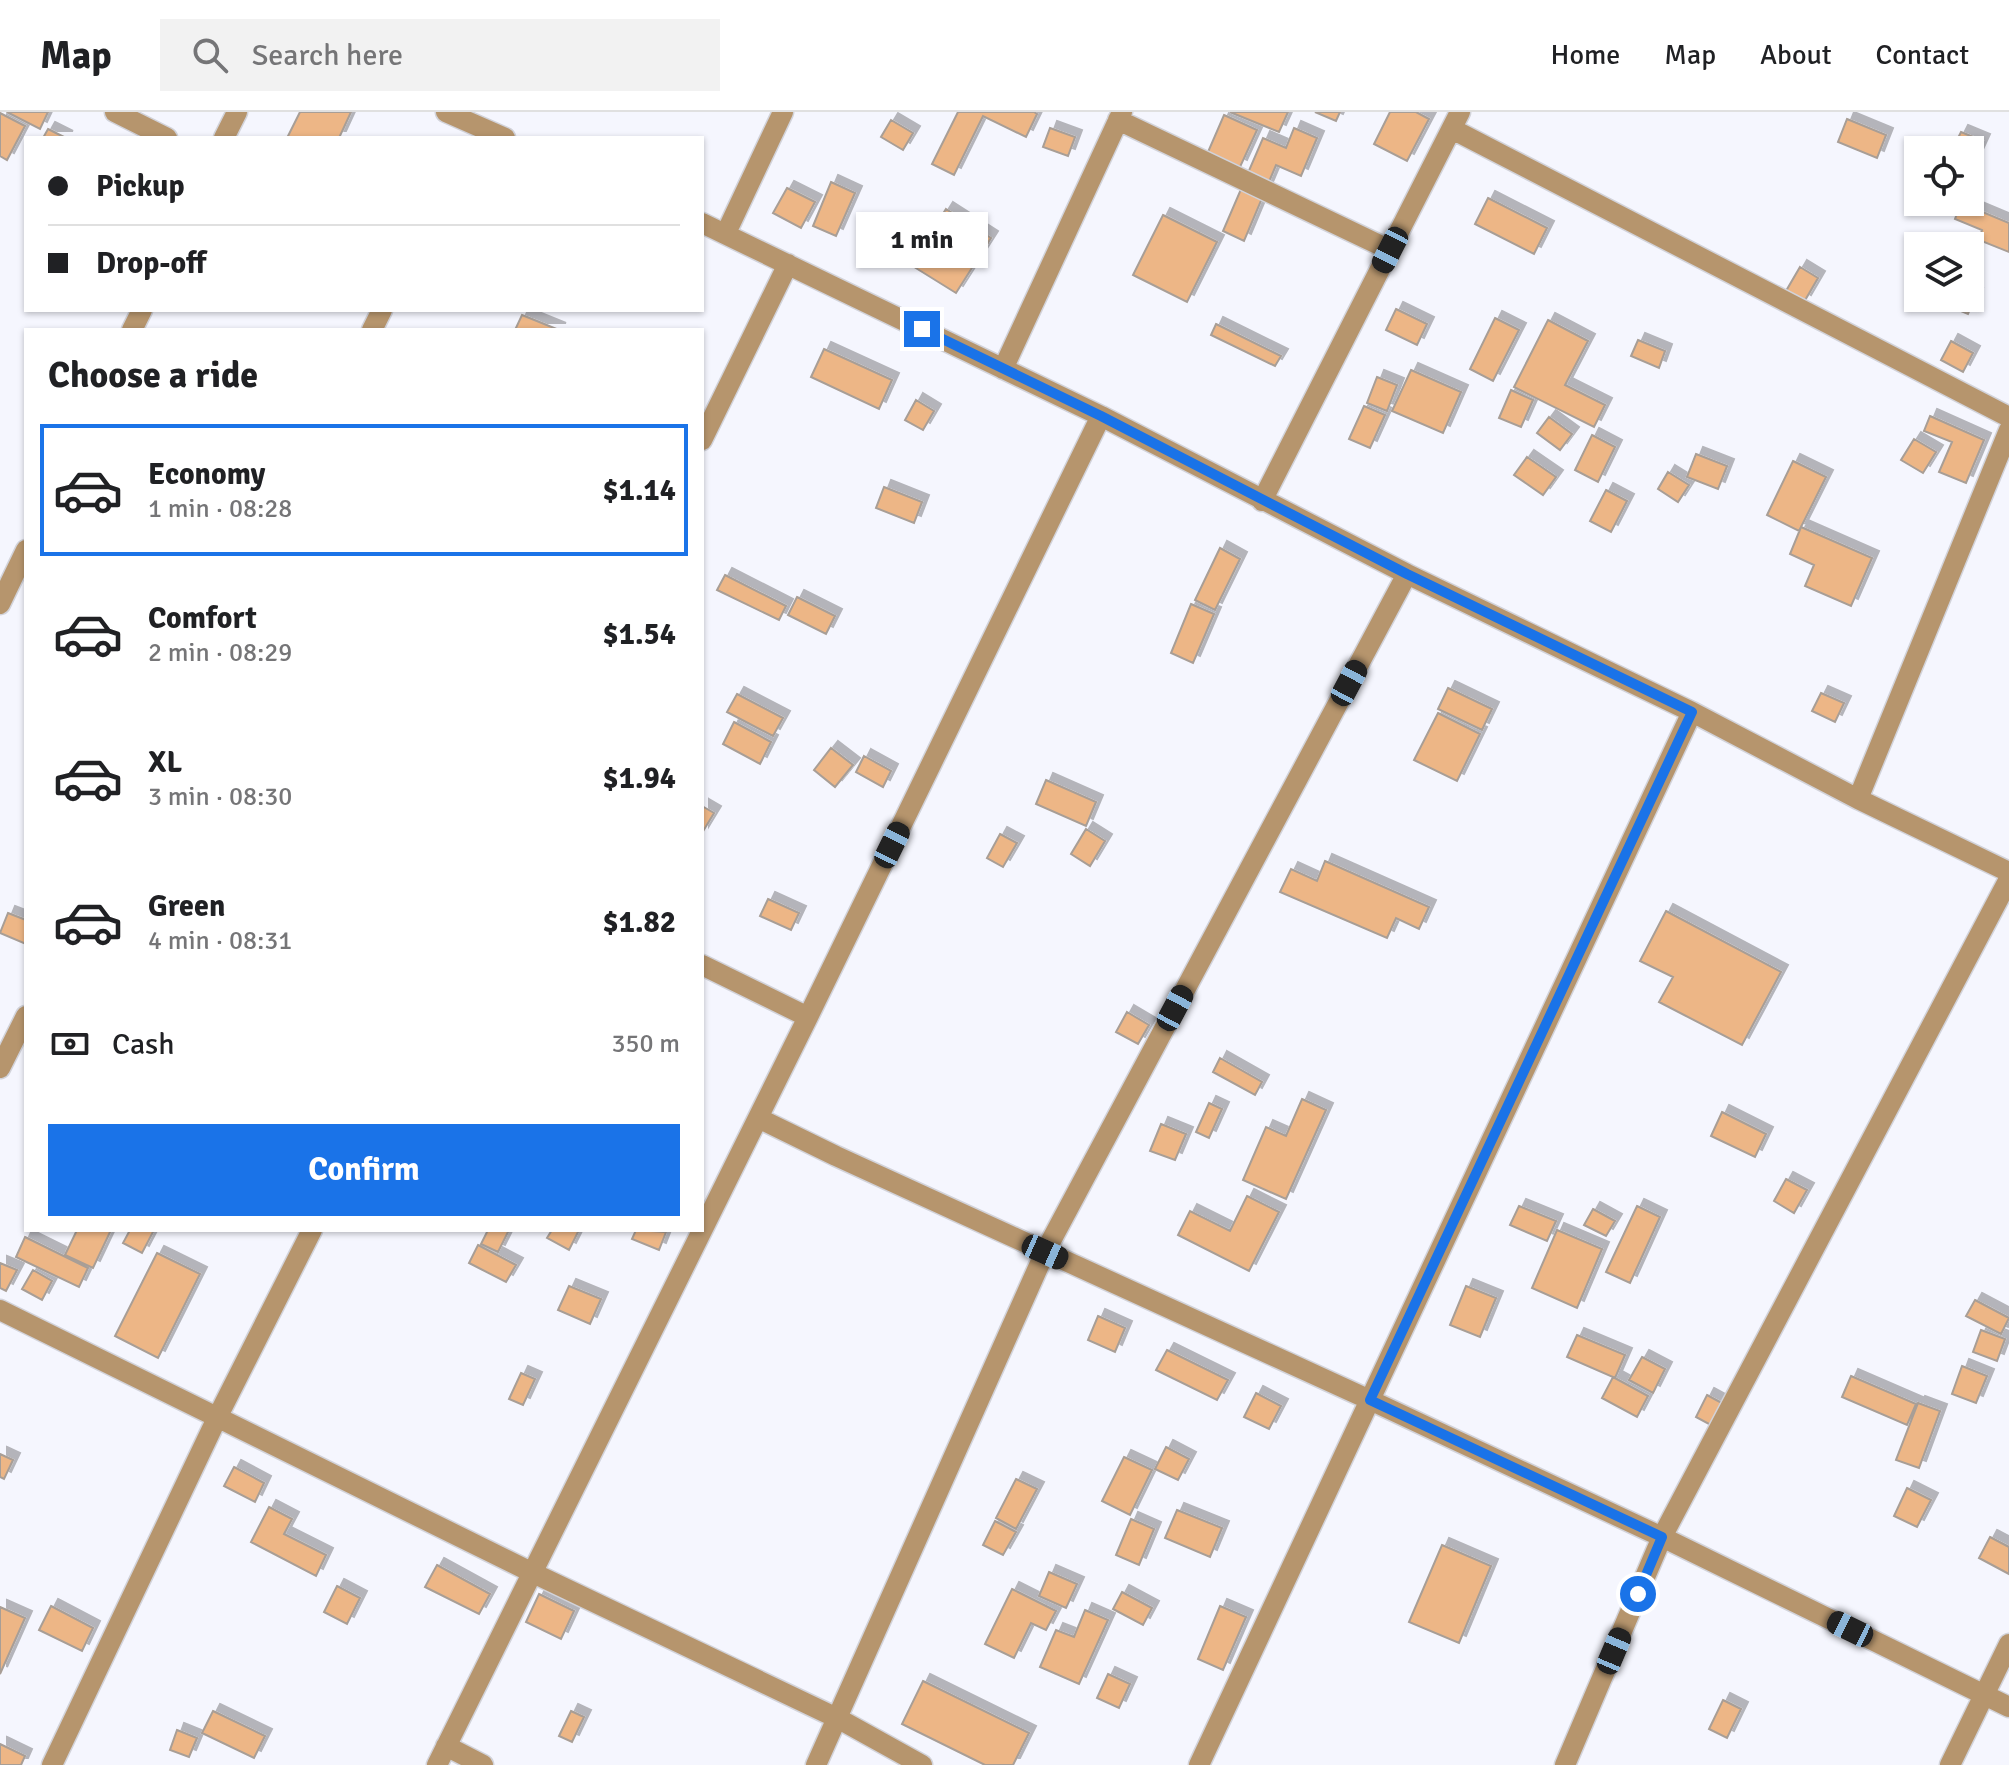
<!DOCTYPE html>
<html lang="en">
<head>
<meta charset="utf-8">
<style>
  :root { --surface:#fff; --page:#f2f2f2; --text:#202124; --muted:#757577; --line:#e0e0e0; --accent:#1a73e8 }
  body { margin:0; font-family:Signika,sans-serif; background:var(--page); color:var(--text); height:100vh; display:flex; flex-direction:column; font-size:30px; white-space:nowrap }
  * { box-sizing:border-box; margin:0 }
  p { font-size:26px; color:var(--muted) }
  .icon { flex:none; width:44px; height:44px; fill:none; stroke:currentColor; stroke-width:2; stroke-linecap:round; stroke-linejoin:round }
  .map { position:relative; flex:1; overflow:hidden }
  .side { position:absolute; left:24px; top:216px; width:680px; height:904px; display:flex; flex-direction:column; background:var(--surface); border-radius:0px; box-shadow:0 2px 6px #0004 }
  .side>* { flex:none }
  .guide { position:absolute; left:24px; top:24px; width:680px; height:176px; border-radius:0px; box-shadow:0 2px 6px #0004; display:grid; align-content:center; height:176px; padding:0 24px; background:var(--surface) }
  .fabs { position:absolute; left:1904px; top:24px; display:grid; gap:16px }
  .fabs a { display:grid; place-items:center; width:80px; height:80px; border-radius:0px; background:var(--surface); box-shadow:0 2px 6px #0004; font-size:40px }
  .end { position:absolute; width:36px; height:36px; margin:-18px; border:10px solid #1a73e8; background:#fff; box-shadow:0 0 0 4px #fff }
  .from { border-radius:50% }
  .bubble { position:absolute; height:56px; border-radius:0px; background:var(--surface); box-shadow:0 2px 6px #0004; font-size:26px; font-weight:800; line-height:56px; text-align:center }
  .car { position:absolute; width:24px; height:48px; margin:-24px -12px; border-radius:10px; box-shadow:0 0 6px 2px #0007; background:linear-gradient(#222 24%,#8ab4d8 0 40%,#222 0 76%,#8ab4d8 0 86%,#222 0) }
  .guide b { display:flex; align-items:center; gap:28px; height:76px; font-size:30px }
  .guide b+b { border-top:2px solid var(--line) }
  .guide i { width:20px; height:20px; background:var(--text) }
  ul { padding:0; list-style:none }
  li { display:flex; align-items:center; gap:24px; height:132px; margin:0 16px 12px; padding:0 8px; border:4px solid transparent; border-radius:0px }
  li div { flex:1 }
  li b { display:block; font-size:30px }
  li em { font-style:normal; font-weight:800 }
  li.current { border-color:var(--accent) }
  li>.icon { width:72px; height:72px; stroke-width:1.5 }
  h2 { padding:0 24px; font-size:36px; line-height:96px }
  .pay { display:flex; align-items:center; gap:20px; height:88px; padding:0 24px; font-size:30px }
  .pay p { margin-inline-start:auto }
  .cta { display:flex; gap:16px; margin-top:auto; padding:16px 24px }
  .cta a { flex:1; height:92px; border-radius:0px; background:var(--accent); color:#fff; font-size:32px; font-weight:800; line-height:92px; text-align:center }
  header { display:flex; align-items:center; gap:48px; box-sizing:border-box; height:112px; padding:0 40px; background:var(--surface); border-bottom:2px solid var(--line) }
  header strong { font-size:38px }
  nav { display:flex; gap:44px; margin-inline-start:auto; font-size:28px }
  .search { width:560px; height:72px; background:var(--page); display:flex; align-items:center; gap:20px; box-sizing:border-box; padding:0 28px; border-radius:0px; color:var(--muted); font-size:30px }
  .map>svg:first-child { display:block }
  .building { fill:#edb686; stroke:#a89e96; stroke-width:2; filter:url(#shadow) }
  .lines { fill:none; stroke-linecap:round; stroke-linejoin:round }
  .minor-casing { stroke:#d2d3da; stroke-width:23 }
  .minor { stroke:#b6956d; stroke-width:20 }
  .route { stroke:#1a73e8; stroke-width:10 }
</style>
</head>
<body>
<header>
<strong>Map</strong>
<div class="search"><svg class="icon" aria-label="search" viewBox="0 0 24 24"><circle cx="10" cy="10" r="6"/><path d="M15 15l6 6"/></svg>Search here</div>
<nav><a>Home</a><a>Map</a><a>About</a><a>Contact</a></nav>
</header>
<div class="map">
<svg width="2009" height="1653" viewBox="0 0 2009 1653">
  <defs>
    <filter id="shadow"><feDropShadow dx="7" dy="-7" stdDeviation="0" flood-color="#0004"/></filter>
  </defs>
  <rect width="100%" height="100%" fill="#f5f6fe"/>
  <!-- building -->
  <path class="building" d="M7,0H48L40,17Z
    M300,0H351L339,26H287Z
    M958,0H1034L1037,2L1026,25L983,4L954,63L932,52Z
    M1230,0H1288L1279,20Z
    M1315,0H1340L1336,9Z
    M1390,0H1416L1429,7L1407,49L1374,32Z
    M0,1L25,14L7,48L0,44Z
    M1224,3L1257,18L1240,55L1208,40Z
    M1847,7L1886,23L1877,46L1838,30Z
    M891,8L913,21L903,38L881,25Z
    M1050,16L1075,25L1068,44L1043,35Z
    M1294,16L1317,26L1301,64L1276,53L1244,129L1223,119L1263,26L1286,36Z
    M48,17L66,26H43Z
    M1961,20L1983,29L1971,55L1970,38H1952Z
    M831,70L855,81L836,124L813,114Z
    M787,76L815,90L801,116L773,101Z
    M1488,86L1547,116L1534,142L1475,112Z
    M1961,91L2009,111V140L1979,128L1982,118L1955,107Z
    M946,97L991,126L956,181L911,153Z
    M1163,103L1217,130L1187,190L1133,163Z
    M1800,155L1818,166L1804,190L1786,179Z
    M1970,180L1976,183L1968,202L1932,187L1970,186Z
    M1396,197L1427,212L1417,233L1386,218Z
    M522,203L559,218H515Z
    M1495,206L1519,218L1493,269L1470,257Z
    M1548,208L1588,229L1565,273L1605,293L1594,315L1514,275Z
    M1216,212L1281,244L1275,254L1211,223Z
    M1638,228L1665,239L1659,256L1631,244Z
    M1951,229L1973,241L1963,260L1941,248Z
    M824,237L892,268L879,297L811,265Z
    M1411,258L1461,280L1443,321L1392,299Z
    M1377,265L1397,273L1387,299L1367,291Z
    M1511,278L1533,288L1521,315L1499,306Z
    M916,288L934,299L923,318L905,308Z
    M1364,294L1385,303L1370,336L1349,327Z
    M1930,304L1984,328L1966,371L1939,360L1952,330L1924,319Z
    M1549,305L1572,322L1560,338L1537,321Z
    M1592,323L1615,335L1598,370L1575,358Z
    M1914,327L1936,340L1923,361L1901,348Z
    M1696,342L1727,354L1718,377L1687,365Z
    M1527,345L1556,365L1543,383L1514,363Z
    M1793,349L1826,365L1799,419L1767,403Z
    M1668,360L1689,373L1678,390L1658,377Z
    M884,375L922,390L914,411L876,396Z
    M1606,378L1627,389L1611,420L1590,409Z
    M1801,415L1872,446L1851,494L1805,474L1814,453L1790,442Z
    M1220,436L1240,447L1215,498L1195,488Z
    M725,463L786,494L779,508L717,478Z
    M797,485L835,504L826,522L788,503Z
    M1191,492L1214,502L1193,551L1171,541Z
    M1448,576L1492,597L1482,618L1438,597Z
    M1821,581L1844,591L1835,610L1812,599Z
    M737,582L783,606L773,624L727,600Z
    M1438,601L1480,622L1457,669L1414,648Z
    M734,610L771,630L760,652L723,632Z
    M831,636L853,653L835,675L814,658Z
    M864,644L891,659L883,675L856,660Z
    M1046,668L1096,690L1086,714L1036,692Z
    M702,694L714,701L702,721Z
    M1086,717L1105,729L1090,754L1071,742Z
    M1000,722L1017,731L1003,755L987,746Z
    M1325,749L1429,795L1419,817L1396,806L1387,826L1280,780L1291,757L1317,769Z
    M768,787L799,801L791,818L760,804Z
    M1666,799L1781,860L1742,933L1659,890L1673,865L1640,849Z
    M8,801L26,808V832L0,821Z
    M1127,900L1149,913L1138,932L1116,920Z
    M1220,946L1262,970L1255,983L1213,960Z
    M1302,987L1326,998L1286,1087L1243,1068L1266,1015L1286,1024Z
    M1209,991L1222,997L1209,1026L1196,1020Z
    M1722,1000L1766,1022L1755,1045L1711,1024Z
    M1161,1012L1186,1022L1175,1048L1150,1039Z
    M1786,1067L1807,1078L1794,1101L1774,1089Z
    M1247,1084L1279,1100L1249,1159L1178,1123L1190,1099L1230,1119Z
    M1519,1094L1556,1109L1547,1129L1510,1113Z
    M1637,1094L1660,1105L1630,1171L1606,1160Z
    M1593,1097L1615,1109L1606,1124L1584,1113Z
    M77,1118H111L93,1156L65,1143Z
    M130,1118H154L142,1141L123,1131Z
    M488,1118H509L498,1140L481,1132Z
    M552,1118H579L569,1138L547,1126Z
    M636,1118L666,1120L659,1138L632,1127Z
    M1557,1118L1602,1137L1577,1196L1532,1176Z
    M25,1125L88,1156L79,1175L16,1145Z
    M478,1133L516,1153L506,1170L469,1151Z
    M157,1141L200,1162L158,1246L115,1224Z
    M0,1151L17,1158L6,1179L0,1176Z
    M33,1158L52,1169L42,1188L22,1177Z
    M569,1174L601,1187L590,1212L558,1198Z
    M1466,1174L1496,1186L1480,1225L1450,1213Z
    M1975,1188L2009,1206L2001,1222L1966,1204Z
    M1098,1204L1125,1216L1115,1240L1088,1228Z
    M1981,1218L2005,1227L1997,1249L1973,1240Z
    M1577,1223L1625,1243L1615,1266L1567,1245Z
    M1167,1238L1228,1268L1217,1288L1156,1258Z
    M1642,1245L1665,1257L1653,1281L1629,1268Z
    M1962,1254L1987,1264L1976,1291L1952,1282Z
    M521,1261L535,1267L523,1293L509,1287Z
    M1851,1264L1916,1292L1907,1313L1842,1285Z
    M1613,1265L1648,1284L1637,1305L1602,1286Z
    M1256,1281L1281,1294L1269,1317L1244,1305Z
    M1707,1283L1731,1296L1720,1318L1696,1305Z
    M1918,1291L1940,1299L1919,1356L1896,1348Z
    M1166,1335L1189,1347L1178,1368L1155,1357Z
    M0,1342L13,1348L4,1367L0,1365Z
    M1124,1345L1152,1358L1130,1403L1102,1389Z
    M234,1355L264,1371L255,1390L224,1374Z
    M1016,1367L1037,1377L1016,1417L996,1406Z
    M1907,1376L1931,1388L1917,1415L1894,1404Z
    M269,1395L292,1407L284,1422L326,1443L316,1464L251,1430Z
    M1177,1398L1222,1416L1210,1445L1165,1426Z
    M1131,1407L1154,1417L1139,1453L1116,1443Z
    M995,1409L1016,1420L1003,1443L983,1433Z
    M1990,1425L2009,1435V1462L1979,1446Z
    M1442,1433L1491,1454L1459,1531L1409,1510Z
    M437,1453L490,1482L479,1502L425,1475Z
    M1049,1460L1077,1472L1066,1496L1039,1484Z
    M337,1474L360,1486L347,1512L324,1500Z
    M1012,1477L1056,1499L1046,1518L1031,1511L1014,1546L985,1532Z
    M1122,1480L1152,1496L1143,1513L1113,1497Z
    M539,1482L574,1499L561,1527L526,1510Z
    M51,1494L93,1516L82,1539L39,1518Z
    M1220,1494L1246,1505L1223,1558L1198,1547Z
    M0,1495L25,1506L0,1562Z
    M1085,1498L1108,1508L1079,1572L1040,1555L1056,1518L1074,1525Z
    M1108,1562L1130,1572L1119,1596L1097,1586Z
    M923,1569L1029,1621L1013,1653H985L902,1612Z
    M1723,1588L1741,1597L1727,1626L1709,1617Z
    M213,1599L265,1624L254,1646L202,1621Z
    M571,1599L584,1605L572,1630L559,1624Z
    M177,1618L197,1626L189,1645L170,1638Z
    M0,1632L25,1644L21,1653H0Z"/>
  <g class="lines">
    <!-- minor casing -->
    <g class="minor-casing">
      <path id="minor" d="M115,0L167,26
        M446,0L505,26
        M1118,8L1390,138
        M1452,17L2009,305
        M224,26L237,0
        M702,111L1101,304L1407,462L1692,600L1858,687L2009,760
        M726,121L783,0
        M132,218L142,198
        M372,218L382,198
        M1003,257L1122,0
        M702,328L788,152
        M1262,389L1460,0
        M0,492L26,438
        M1858,687L2009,318
        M702,853L808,905
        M0,956L26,904
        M758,1006L836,1044L1370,1288L1662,1425L2009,1595
        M0,1198L531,1460L839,1607L922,1653
        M446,1634L483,1653
        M52,1653L218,1304L312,1118
        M437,1653L808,905L1101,304
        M816,1653L1045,1140L1407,462
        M1199,1653L1692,600
        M1565,1653L1662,1425L2009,767
        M1950,1653L2009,1532"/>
    </g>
    <!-- minor -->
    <use href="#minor" class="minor"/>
  </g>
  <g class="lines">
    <!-- route -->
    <path class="route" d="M922,217L1101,304L1407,462L1692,600L1370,1288L1662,1425L1638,1482"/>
  </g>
</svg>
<div class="fabs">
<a><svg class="icon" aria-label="locate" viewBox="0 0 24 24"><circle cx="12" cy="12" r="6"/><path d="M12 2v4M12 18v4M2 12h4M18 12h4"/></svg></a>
<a><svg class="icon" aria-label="layers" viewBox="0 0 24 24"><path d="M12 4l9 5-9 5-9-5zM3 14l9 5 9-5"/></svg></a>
</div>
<i class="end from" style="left:1638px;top:1482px"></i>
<i class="end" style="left:922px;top:217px"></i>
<div class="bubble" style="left:856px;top:100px;width:132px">1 min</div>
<i class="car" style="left:1390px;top:138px;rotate:207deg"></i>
<i class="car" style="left:1349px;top:571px;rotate:28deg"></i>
<i class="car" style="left:892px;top:733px;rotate:26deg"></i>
<i class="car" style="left:1175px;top:896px;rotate:28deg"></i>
<i class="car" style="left:1045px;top:1140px;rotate:114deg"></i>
<i class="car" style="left:1850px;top:1517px;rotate:296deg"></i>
<i class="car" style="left:1614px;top:1539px;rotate:23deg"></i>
<div class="guide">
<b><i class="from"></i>Pickup</b>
<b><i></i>Drop-off</b>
</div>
<section class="side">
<h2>Choose a ride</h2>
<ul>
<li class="current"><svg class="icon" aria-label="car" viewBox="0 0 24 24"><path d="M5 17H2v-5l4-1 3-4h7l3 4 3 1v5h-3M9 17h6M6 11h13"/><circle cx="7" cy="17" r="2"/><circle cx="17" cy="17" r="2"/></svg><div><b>Economy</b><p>1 min · 08:28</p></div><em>$1.14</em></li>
<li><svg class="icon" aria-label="car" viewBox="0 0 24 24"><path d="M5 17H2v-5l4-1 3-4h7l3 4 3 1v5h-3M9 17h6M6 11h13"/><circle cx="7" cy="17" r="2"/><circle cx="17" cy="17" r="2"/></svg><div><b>Comfort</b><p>2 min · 08:29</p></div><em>$1.54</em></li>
<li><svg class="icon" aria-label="car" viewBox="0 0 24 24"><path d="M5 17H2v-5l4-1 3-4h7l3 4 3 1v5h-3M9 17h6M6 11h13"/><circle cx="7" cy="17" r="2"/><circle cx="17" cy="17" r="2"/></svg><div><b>XL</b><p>3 min · 08:30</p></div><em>$1.94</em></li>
<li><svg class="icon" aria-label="car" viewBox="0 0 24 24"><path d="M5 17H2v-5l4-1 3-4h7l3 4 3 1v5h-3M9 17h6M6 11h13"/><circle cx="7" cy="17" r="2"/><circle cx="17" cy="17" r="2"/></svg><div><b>Green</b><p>4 min · 08:31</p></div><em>$1.82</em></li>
</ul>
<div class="pay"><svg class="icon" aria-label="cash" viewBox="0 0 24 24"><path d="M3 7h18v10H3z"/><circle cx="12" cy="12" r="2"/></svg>Cash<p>350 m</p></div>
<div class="cta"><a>Confirm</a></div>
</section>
</div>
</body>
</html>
